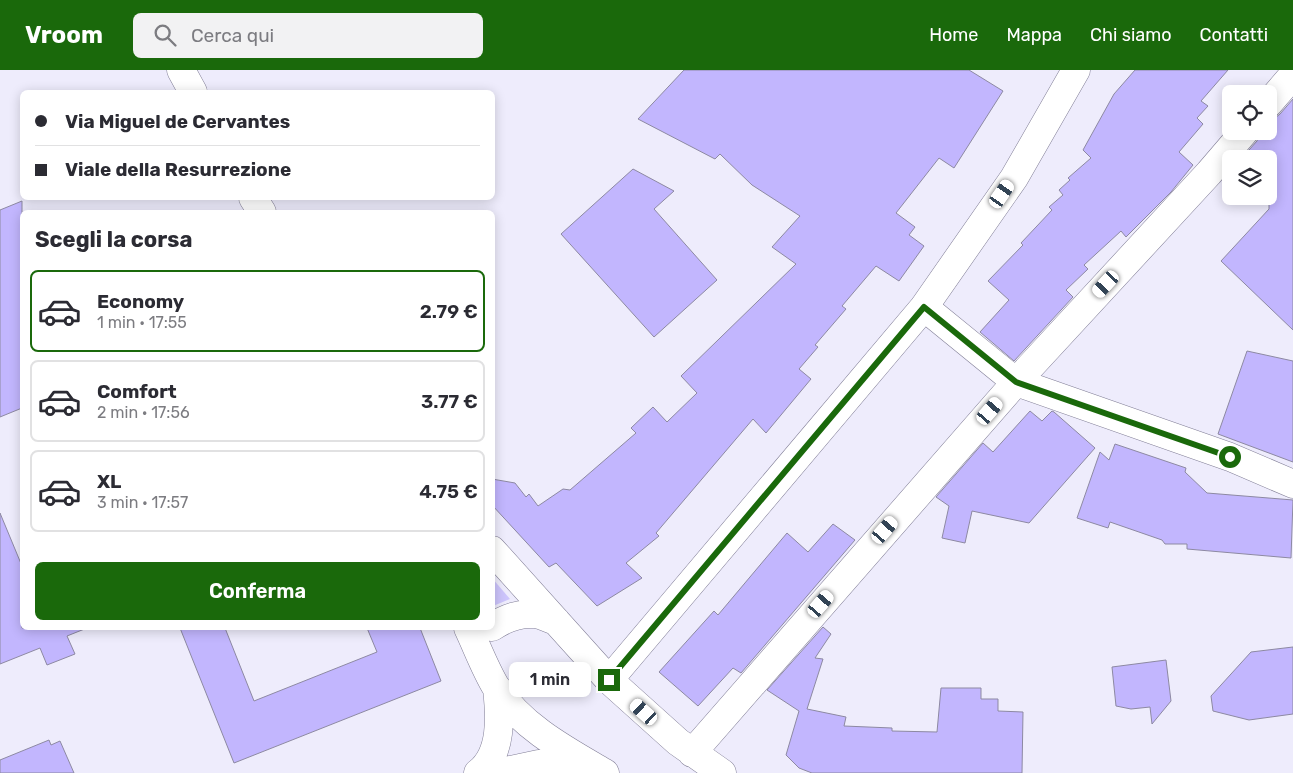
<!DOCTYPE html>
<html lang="it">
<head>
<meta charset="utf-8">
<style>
  :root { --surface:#fff; --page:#f2f2f3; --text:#2b2b33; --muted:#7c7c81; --line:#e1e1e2; --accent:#1a690b }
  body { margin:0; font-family:Rubik,sans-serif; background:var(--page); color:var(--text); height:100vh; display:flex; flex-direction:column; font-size:19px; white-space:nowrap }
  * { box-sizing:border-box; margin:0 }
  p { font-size:16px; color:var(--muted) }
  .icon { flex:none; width:28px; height:28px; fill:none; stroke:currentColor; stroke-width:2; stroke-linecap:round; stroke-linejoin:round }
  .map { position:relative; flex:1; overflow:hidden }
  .drawer { position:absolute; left:20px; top:140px; width:475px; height:420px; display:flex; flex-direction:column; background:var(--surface); border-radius:8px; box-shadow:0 2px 12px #0003 }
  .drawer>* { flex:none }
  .top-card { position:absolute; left:20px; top:20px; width:475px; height:110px; border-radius:8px; box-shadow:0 2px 12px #0003; display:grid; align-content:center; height:110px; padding:0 15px; background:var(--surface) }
  .controls { position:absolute; left:1222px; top:15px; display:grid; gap:10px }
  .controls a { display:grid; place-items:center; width:55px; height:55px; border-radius:8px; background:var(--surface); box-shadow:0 2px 12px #0003; font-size:25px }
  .end { position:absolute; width:22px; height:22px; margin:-11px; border:6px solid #1a690b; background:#fff; box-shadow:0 0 0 2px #fff }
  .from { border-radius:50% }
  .bubble { position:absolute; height:35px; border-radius:8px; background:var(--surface); box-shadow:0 2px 12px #0003; font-size:16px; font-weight:600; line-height:35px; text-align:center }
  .car { position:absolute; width:15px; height:30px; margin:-15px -8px; border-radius:6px; box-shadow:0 0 4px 1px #0007; background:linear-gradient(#fff 24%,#345 0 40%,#fff 0 76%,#345 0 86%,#fff 0) }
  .top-card b { display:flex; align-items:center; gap:18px; height:48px; font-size:19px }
  .top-card b+b { border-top:1px solid var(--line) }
  .top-card i { width:12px; height:12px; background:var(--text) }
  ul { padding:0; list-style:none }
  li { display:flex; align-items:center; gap:15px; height:82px; margin:0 10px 8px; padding:0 5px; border:2px solid var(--line); border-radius:8px }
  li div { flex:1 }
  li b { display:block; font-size:19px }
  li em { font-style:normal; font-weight:600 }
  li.active { border-color:var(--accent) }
  li>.icon { width:45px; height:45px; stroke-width:1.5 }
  h2 { padding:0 15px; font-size:22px; line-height:60px }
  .cta { display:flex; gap:10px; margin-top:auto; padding:10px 15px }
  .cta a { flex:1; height:58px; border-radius:8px; background:var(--accent); color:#fff; font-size:20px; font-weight:600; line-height:58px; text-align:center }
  header { display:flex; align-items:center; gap:30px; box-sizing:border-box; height:70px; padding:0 25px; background:var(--accent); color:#fff }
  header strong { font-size:24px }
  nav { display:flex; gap:28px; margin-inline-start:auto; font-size:18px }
  .search { width:350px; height:45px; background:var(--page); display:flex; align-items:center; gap:12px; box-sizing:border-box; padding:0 18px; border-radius:8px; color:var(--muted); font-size:19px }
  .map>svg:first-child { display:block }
  .green { fill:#cdc5fc }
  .building { fill:#c2b6fe; stroke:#8d89a2 }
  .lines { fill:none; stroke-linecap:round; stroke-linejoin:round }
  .minor-casing { stroke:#817e96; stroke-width:29 }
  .minor { stroke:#fff; stroke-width:28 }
  .route { stroke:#1a690b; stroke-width:6 }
</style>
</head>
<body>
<header>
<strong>Vroom</strong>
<div class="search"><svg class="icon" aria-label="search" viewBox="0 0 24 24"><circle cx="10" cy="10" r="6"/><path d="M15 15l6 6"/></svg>Cerca qui</div>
<nav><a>Home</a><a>Mappa</a><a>Chi siamo</a><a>Contatti</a></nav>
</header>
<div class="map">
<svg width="1293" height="703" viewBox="0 0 1293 703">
  <rect width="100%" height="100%" fill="#eeecfc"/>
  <!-- green -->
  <path class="green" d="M492,508L510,529L493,536H492Z"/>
  <!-- building -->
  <path class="building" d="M684,0H969L1003,21L954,98L939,88L896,143L915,157L909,165L924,176L899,211L876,196L842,236L846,239L815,275L818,277L799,299L811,309L766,363L753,349L656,463L659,466L626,493L642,508L597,536L556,493L549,497L492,435V409L515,413L526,427L529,424L538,436L563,419L570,420L636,363L631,358L653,337L667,352L697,323L681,306L796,194L772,177L800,146L752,115L720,84L715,89L638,49Z
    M1135,0H1228L1201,31L1208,36L1197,48L1203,54L1179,82L1193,95L1171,122L1126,167L1121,161L1084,195L1088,199L1066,220L1073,227L1014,291L980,262L1009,230L988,211L1023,175L1021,173L1052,140L1049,137L1063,125L1059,120L1070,110L1068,108L1091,88L1083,80L1114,24Z
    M1293,29V260L1221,191L1269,139V89H1258L1249,80L1257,71L1260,61H1269V48H1275L1280,44Z
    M633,99L674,121L654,139L717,210L654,267L561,164Z
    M22,131V338L0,347V140Z
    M1247,281L1293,291V392L1218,364Z
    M1030,341L1042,351L1052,341L1054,342L1095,378L1029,453L972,441L965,473L942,468L949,436L936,427L983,373L993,382Z
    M1115,374L1186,398L1185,402L1207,423L1293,430L1291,488L1187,479V474H1165L1162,470L1110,452L1108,458L1077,448L1100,382L1109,390Z
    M0,443L22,496V558H87L67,566L75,584L47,595L40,578L0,594Z
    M833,454L855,470L741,603L733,598L698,636L659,602L714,541L718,545L787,463L808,482Z
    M823,557L831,564L815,588L823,589L807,639L846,647L844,656L892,658V661L937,662L941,618H981V629H998V641L1023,642L1022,703H812L799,698L786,685L799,641L767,620Z
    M180,558H225L254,631L377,582L367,558H420L441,611L234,693Z
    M1293,577V644L1249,650L1213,641L1211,626L1251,582Z
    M1166,590L1171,631L1152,654L1150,637L1131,639L1116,636L1112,597Z
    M49,670L51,675L60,671L74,703H0V690Z"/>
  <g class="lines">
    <!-- minor casing -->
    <g class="minor-casing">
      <path id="minor" d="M181,0L193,22
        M1269,33L1293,5
        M253,128L262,142
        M924,237L1016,312L1230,387L1293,414
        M492,480L609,610L678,672L722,703
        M492,557C504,549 519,543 534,544C541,544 549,549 556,551
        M468,558C477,577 485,599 496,617C520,656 567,681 605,703
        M609,610L924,237L1014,108L1076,0
        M692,683L1016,312L1209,103L1245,61
        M478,703C503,684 500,645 497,618
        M496,703L539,694L560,693L588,698"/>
    </g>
    <!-- minor -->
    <use href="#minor" class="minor"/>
  </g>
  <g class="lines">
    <!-- route -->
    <path class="route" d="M609,610L924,237L1016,312L1230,387"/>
  </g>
</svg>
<div class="controls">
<a><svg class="icon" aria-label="locate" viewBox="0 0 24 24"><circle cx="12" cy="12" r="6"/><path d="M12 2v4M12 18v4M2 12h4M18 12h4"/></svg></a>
<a><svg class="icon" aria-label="layers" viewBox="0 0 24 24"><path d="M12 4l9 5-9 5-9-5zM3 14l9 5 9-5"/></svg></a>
</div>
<i class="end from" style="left:1230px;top:387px"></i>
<i class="end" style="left:609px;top:610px"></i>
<div class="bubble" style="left:509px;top:592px;width:82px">1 min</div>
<i class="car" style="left:1002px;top:124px;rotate:35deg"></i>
<i class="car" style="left:1106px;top:214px;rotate:223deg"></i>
<i class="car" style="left:990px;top:341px;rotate:41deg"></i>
<i class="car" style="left:885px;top:460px;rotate:41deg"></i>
<i class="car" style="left:821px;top:534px;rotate:41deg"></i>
<i class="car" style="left:644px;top:642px;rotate:312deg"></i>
<div class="top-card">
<b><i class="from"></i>Via Miguel de Cervantes</b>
<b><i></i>Viale della Resurrezione</b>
</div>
<section class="drawer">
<h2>Scegli la corsa</h2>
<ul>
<li class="active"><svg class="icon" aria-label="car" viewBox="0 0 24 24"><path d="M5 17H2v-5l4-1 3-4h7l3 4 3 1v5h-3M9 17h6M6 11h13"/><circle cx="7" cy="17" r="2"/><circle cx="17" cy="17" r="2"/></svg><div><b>Economy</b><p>1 min · 17:55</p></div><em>2.79 €</em></li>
<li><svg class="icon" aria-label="car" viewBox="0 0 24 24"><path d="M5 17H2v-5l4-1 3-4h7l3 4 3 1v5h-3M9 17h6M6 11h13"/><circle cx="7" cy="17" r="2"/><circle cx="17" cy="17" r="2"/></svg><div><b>Comfort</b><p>2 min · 17:56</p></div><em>3.77 €</em></li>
<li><svg class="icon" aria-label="car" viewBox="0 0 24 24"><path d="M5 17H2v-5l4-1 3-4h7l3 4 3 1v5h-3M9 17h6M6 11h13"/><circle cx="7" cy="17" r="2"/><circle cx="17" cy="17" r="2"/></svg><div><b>XL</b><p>3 min · 17:57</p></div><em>4.75 €</em></li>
</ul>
<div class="cta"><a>Conferma</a></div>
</section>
</div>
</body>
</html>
